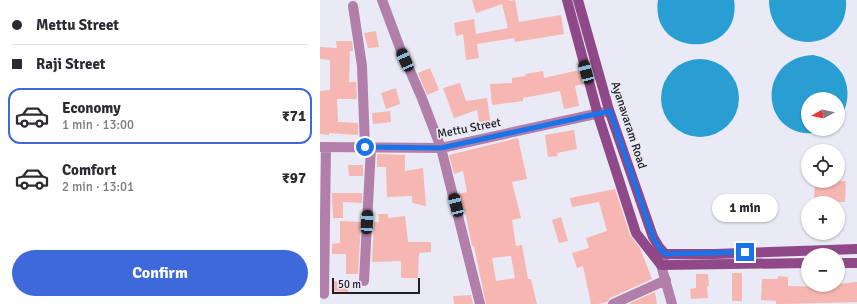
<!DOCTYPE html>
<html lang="en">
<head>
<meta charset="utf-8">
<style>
  :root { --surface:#fff; --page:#f2f2f3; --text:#2b2b33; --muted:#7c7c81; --line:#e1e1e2; --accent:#3e69da }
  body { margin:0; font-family:Signika,sans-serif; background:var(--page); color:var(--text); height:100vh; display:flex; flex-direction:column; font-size:15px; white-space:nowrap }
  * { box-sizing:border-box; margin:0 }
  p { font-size:13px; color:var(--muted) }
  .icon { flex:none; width:22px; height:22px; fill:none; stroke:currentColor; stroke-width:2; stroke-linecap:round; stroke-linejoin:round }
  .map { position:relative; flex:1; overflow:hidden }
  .drawer { display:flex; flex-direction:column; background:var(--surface); width:320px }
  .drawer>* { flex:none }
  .hud { display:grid; align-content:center; height:88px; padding:0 12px; background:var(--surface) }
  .needle { width:26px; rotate:262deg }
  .controls { position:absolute; left:481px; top:92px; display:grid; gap:8px }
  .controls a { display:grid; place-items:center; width:44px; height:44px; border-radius:50%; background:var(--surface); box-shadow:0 1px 3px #0004; font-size:20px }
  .scale { position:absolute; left:12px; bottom:10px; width:88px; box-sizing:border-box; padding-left:4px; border:2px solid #212125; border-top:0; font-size:11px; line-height:14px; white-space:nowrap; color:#212125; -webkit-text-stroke:3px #e9eaf5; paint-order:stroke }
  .end { position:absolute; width:18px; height:18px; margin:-9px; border:5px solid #1a73e8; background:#fff; box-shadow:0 0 0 2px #fff }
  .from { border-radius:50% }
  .bubble { position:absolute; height:28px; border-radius:14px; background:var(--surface); box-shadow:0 1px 3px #0004; font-size:13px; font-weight:700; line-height:28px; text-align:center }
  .car { position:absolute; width:12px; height:24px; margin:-12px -6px; border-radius:5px; box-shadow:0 0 3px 1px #0007; background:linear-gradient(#222 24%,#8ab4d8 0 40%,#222 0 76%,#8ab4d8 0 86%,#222 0) }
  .hud b { display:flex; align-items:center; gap:14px; height:38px; font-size:15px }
  .hud b+b { border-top:1px solid var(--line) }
  .hud i { width:10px; height:10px; background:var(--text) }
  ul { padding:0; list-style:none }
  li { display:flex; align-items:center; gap:12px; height:56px; margin:0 8px 6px; padding:0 4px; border:2px solid transparent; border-radius:12px }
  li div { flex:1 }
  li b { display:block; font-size:15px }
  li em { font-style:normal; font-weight:700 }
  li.selected { border-color:var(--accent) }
  li>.icon { width:36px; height:36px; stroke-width:1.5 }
  .primary-button { display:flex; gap:8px; margin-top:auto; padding:8px 12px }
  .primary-button a { flex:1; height:46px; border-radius:24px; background:var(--accent); color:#fff; font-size:16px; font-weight:700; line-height:46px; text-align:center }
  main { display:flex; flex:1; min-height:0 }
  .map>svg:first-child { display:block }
  .water { fill:#299ed3 }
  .building { fill:#f6b6b1; fill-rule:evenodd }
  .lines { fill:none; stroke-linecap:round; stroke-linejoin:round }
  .street { stroke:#b17fa9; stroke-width:10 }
  .secondary { stroke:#904988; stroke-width:10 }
  .route { stroke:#1a73e8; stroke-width:5 }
  .labels { text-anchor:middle; stroke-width:3.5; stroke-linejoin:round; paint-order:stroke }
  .street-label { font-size:12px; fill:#212125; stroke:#e9eaf5 }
</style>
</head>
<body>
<main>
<section class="drawer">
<div class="hud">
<b><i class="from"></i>Mettu Street</b>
<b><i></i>Raji Street</b>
</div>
<ul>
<li class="selected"><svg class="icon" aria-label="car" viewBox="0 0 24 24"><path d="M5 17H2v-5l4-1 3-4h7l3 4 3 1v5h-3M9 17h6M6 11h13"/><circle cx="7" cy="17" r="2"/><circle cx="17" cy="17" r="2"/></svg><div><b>Economy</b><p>1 min · 13:00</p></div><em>₹71</em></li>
<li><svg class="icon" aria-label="car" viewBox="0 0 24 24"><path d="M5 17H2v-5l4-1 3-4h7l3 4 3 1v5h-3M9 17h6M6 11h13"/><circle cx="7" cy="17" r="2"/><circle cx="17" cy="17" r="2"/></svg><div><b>Comfort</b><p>2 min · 13:01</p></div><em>₹97</em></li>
</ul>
<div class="primary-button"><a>Confirm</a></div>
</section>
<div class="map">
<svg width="537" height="304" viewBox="0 0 537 304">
  <rect width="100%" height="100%" fill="#e9eaf5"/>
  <!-- water -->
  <path class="water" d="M338,0H414C423,59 329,59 338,0Z
    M449,0H526C530,54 449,58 449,0Z
    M493,55C527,61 537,95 518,122V99H488V129H508C501,133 492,134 484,133C438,126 441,57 493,55Z
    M341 98a39 39 0 1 1 78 0a39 39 0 1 1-78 0Z"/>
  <!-- building -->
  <path class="building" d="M152,0H189V1L195,0L199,22L241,15L244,34L195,42L194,38L157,44L159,58L146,60L143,34L136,36L134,23L154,19L156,34L188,28L182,4L156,13Z
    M56,31L59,47L48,48L44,33Z
    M16,41H32L33,51H30L29,82H36L37,99H17L18,122L38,123V135L9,133V135L0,134V91L10,90V60L0,59V47L17,48Z
    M110,68L119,90L107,95L98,73Z
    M259,70L263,84L255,86L259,106L244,109L240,91L203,98V101L172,105L170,84L192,83V78L206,76L205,74L223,71L224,78Z
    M140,83L146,101L167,98L171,125L160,127L157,110L134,118L123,88Z
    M76,88L80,104L66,109L61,93Z
    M70,111L71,122L53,124L52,113Z
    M254,130L257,149L237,153L238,156L228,157L225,135Z
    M198,138L207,179L192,182L201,218L192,220L196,246L202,245L208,279H211L217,304H166L154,246H152L145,211H144L139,194L147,192L143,171L134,174L129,155ZM191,256L195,278L176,281L172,258Z
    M57,154L85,155V171L103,168L106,206L92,203V196L67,197L66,167H57Z
    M28,165H43V176H29Z
    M495,181H526L525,202L494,201Z
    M295,189L310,235L320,248L332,279L290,298L287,302L278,304H271L263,266L257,268L252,253L269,248L266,238L287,231L279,202L252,207L250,198Z
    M12,193H42V203L23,202V218H13Z
    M58,214H68V218L85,216L88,242H111V252L99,253L98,278H81V261L52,262L54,222H59Z
    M241,217L248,241L239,243L232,220Z
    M20,221L41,222L38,274H26V254H12V244L20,243Z
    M412,273H422V301H412Z
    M376,274H388L389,286H387L388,298L371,299L370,289L376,288Z
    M458,276L468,277V286L507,287V285H518V284L537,282V302L463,304H456V301L441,300L442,279H458Z
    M12,281L28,282V292L12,291Z
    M335,292L337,304H310V303Z
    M151,295L153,304H134L133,296Z"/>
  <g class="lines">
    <!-- street -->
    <path class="street" d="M62,0L80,48L101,96L121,148L160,304
      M33,6L42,66L45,147
      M0,147L121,148L289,111
      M344,258L341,265L352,304
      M44,281L51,147
      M4,294L6,147
      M293,304L346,280"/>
    <!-- secondary -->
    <path class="secondary" d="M247,0L278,115L316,233L341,265L488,263
      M258,0L289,110L333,237L339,247L345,254H395L537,249
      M518,263H537"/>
  </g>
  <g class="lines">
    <!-- route -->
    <path class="route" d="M45,147L121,148L290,111L333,237L339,247L345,254L425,252"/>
  </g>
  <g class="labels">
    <!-- street labels -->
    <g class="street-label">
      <text transform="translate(309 125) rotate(72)" y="4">Ayanavaram Road</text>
      <text transform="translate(149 128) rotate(-11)" y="4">Mettu Street</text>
    </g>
  </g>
</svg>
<div class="controls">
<a><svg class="needle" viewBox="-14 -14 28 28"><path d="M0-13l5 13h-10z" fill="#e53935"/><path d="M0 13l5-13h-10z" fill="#7c7c81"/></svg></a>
<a><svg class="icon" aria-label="locate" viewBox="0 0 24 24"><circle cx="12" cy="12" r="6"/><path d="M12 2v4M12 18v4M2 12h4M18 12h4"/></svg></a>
<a>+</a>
<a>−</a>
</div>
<div class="scale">50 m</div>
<i class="end from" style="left:45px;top:147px"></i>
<i class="end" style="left:425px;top:252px"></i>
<div class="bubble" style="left:392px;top:194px;width:66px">1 min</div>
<i class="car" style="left:85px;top:60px;rotate:336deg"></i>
<i class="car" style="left:266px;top:72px;rotate:345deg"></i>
<i class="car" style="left:136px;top:205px;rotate:346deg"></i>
<i class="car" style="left:47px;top:222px;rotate:3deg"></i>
</div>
</main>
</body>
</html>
